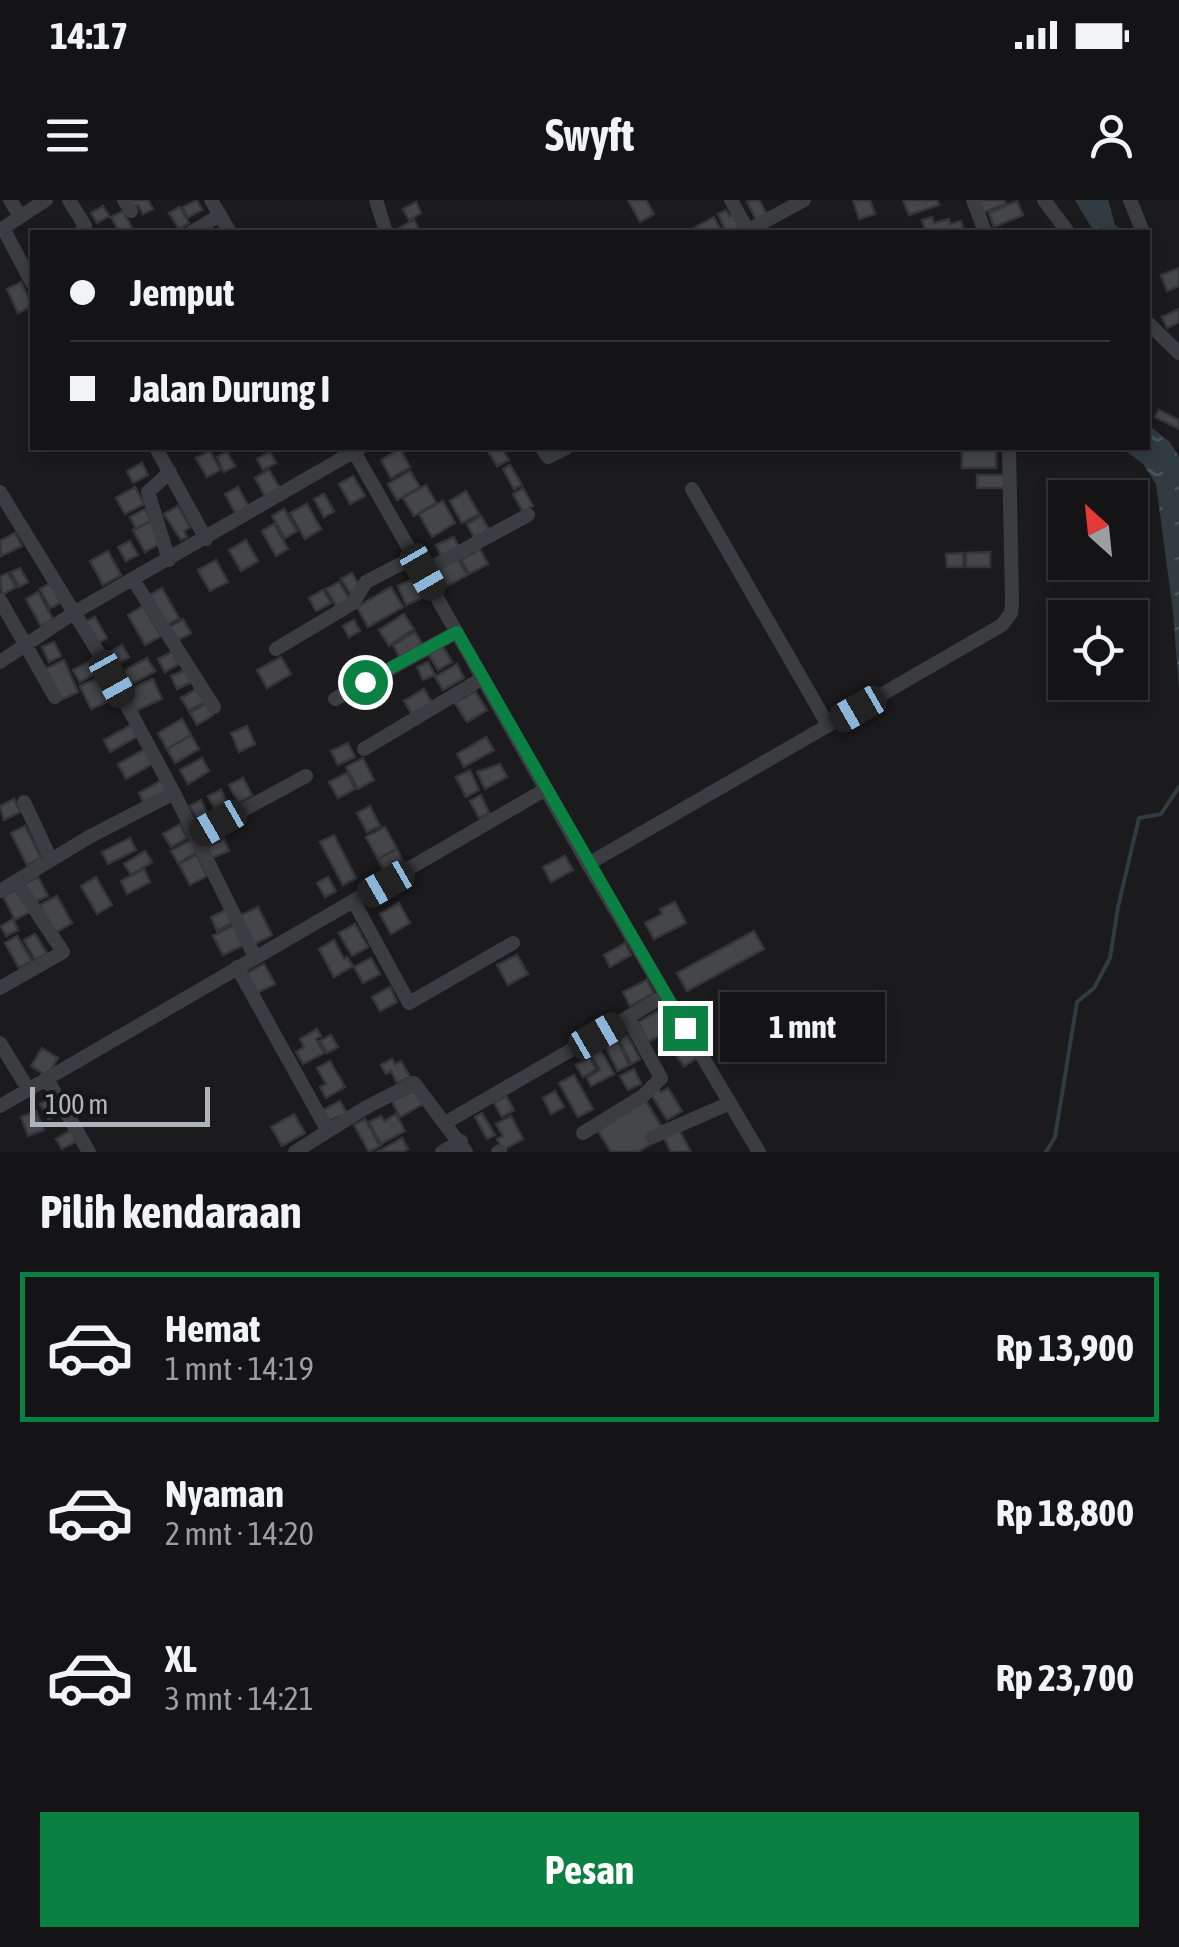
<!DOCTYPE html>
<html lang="id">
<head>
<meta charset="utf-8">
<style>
  :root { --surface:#141416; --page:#212123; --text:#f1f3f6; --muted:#9d9ea1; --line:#333335; --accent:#0b8043 }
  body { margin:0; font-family:"Asap Condensed",sans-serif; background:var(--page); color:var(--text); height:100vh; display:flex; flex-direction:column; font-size:38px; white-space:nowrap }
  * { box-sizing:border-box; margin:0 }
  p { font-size:32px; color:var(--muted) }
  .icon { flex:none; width:55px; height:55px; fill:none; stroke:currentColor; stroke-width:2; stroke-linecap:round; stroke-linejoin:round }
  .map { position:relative; height:952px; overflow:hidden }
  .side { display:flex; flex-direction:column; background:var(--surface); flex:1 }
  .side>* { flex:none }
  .top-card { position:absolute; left:30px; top:30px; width:1120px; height:220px; border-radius:0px; box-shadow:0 5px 15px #0003,0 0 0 2px var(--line); display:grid; align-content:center; height:220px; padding:0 40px; background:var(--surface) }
  .needle { width:65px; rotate:333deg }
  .controls { position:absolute; left:1048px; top:280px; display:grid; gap:20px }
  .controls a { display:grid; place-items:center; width:100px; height:100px; border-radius:0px; background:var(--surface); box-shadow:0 5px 15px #0003,0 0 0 2px var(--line); font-size:50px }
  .scale { position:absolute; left:30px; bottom:25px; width:180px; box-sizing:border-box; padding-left:10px; border:5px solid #aeb3bc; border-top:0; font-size:28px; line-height:35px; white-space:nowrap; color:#aeb3bc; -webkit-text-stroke:8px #161618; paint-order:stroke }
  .end { position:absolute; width:45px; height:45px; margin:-22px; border:12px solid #0b8043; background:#fff; box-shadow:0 0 0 5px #fff }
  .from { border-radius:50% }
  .bubble { position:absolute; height:70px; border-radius:0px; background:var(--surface); box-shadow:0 5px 15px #0003,0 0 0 2px var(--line); font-size:32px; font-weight:700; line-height:70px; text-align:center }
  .car { position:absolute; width:30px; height:60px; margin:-30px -15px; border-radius:12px; box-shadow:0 0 8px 2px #0007; background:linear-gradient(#222 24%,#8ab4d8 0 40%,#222 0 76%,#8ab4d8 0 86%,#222 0) }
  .top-card b { display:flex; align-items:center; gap:35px; height:95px; font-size:38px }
  .top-card b+b { border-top:2px solid var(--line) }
  .top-card i { width:25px; height:25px; background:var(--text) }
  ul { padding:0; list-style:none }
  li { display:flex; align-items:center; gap:30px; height:150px; margin:0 20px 15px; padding:0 20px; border:5px solid transparent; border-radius:0px }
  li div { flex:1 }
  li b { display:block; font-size:38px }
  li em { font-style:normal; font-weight:700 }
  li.selected { border-color:var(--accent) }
  li>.icon { width:90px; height:90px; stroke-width:1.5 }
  h2 { padding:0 40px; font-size:45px; line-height:120px }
  .cta { display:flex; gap:20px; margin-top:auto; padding:20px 40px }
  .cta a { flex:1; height:115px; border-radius:0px; background:var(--accent); color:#fff; font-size:40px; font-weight:700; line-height:115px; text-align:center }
  .status { display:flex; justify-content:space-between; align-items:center; height:70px; padding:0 50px; background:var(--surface); direction:ltr }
  .status svg { height:28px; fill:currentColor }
  header { display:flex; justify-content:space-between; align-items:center; height:130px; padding:0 40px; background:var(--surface); font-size:45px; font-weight:700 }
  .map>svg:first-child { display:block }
  .water { fill:url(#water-ripples) }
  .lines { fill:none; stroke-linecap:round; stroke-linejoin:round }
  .stream { stroke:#303b42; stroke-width:4 }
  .building { fill:#45464a; stroke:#353539; stroke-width:2.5 }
  .minor { stroke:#3c3d42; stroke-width:14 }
  .route { stroke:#0b8043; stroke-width:12 }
</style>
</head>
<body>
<div class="status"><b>14:17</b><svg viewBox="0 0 49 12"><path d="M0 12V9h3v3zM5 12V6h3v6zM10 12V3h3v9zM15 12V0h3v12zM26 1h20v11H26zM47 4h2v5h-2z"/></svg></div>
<header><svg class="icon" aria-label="menu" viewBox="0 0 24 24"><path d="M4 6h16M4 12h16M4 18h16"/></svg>Swyft<svg class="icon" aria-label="person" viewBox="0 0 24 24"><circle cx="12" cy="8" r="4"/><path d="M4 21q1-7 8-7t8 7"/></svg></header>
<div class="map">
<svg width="1179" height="952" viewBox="0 0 1179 952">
  <defs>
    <pattern id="water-ripples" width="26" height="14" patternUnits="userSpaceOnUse" patternTransform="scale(2.5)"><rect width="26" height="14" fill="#303b42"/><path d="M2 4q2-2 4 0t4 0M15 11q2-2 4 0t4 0" fill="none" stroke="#4b555b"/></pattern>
  </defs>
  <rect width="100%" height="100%" fill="#1b1b1d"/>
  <!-- water -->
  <path class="water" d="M1075,0H1108L1115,25L1125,32H1094Z
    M1148,225L1170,242L1179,257V489L1173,412L1156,284L1143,264L1122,248H1148Z"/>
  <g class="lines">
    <!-- stream -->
    <path class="stream" d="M1046,952L1055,937L1077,802L1094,788L1110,758L1118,707L1139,618L1161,614L1179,587"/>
  </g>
  <!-- building -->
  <path class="building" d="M128,0H148L153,9L143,14L138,5L132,8Z
    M197,0L202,10L188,17L183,7Z
    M628,0H646L654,14L640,22Z
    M752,0H759L768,16L757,21L747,2Z
    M853,0H870L875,14L859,19Z
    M903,0H937L939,5L909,15Z
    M977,0H1004L1006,4L982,13Z
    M1017,1L1023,15L994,27L989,13Z
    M416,2L421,13L409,20L403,9Z
    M103,6L109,16L97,23L91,13Z
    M180,7L189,23L179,29L169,13Z
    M726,10L729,16L734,13L742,27L726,32L718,14Z
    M123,11L134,32H119L111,17Z
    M714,17L722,32H696L694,28Z
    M932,17L934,23L949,19L950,24L961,21L964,32H926L922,20Z
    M414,20L420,31L402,32L399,28Z
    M1179,68V86L1167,91L1161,75Z
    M21,82L32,106L18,113L7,89Z
    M1179,109V122L1167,128L1162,117Z
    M1159,210L1179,220V229L1155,217Z
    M486,248H502L509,260L497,266Z
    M962,248H996V268H962Z
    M400,249L410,267L391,278L381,260Z
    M210,251L220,270L207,277L196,258Z
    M227,252L235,266L224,272L217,257Z
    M270,252L276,263L263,270L257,259Z
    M142,263L148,275L133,283L127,271Z
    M510,265L522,285L514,289L503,269Z
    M269,270L281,290L266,298L255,278Z
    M410,271L420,287L397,300L388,284Z
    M977,275H1004V288H977Z
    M353,276L365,296L350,304L339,284Z
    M426,285L436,303L414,316L403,298Z
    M135,287L144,304L125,314L116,298Z
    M238,287L250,309L237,316L225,294Z
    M523,288L533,306L523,312L513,294Z
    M466,291L479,314L462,323L450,301Z
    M324,294L334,311L324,317L314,299Z
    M443,301L455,323L432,337L419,314Z
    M307,304L321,329L305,339L290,313Z
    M178,306L190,327L184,331L187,337L181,340L164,314Z
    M145,309L151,321L136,329L130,317Z
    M284,309L297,331L285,338L272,316Z
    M481,316L490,331L475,339L467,324Z
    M151,321L163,342L145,352L133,330Z
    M274,324L288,349L276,356L262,331Z
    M15,333L22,346L1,356L0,341Z
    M454,337L460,350L442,358L436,345Z
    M246,340L258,361L241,371L229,350Z
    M130,341L138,355L126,361L118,347Z
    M480,349L488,364L469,374L461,360Z
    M108,351L121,375L103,385L90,361Z
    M990,352V367H966V353Z
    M963,353V367H947L946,354Z
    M458,359L467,375L447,386L438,370Z
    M216,360L228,382L210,391L198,370Z
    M20,368L28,382L19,387L11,372Z
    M8,373L16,387L2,395L0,377Z
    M352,373L360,387L350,393L341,379Z
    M413,379L422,398L406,405L398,386Z
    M339,382L350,400L337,407L326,389Z
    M51,383L61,403L50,408L40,389Z
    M391,387L403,407L368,427L357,407Z
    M162,388L179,418L165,426L148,396Z
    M323,390L331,403L316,411L309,398Z
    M38,392L53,419L41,426L26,399Z
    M143,406L161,436L145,445L128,415Z
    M404,414L414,429L389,446L379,430Z
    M95,417L107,438L98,443L85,422Z
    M183,419L191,433L175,442L168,428Z
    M354,420L360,431L349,437L343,426Z
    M415,432L423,445L400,458L393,445Z
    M54,442L61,456L49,462L42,447Z
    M122,445L129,457L112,467L105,455Z
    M442,445L452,462L438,470L428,454Z
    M172,452L179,464L165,472L158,459Z
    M281,457L291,474L267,488L257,470Z
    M147,458L155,471L130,485L122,472Z
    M94,459L100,471L80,482L73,470Z
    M64,460L78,492L60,500L45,469Z
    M428,462L435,475L423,480L417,467Z
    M457,464L464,478L443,490L435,477Z
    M186,470L192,482L177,489L171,476Z
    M100,477L111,500L91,509L80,486Z
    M153,479L162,499L135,511L126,491Z
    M198,488L206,501L189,511L181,498Z
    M424,489L433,504L413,516L404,501Z
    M475,491L487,510L467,522L455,503Z
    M207,503L213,515L197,525L190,513Z
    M182,519L191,535L167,549L158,533Z
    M133,524L140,535L110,552L104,540Z
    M247,526L255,544L239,552L231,533Z
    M191,535L199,549L175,563L167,549Z
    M486,537L494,550L464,567L457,554Z
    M348,543L355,557L338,565L331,551Z
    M145,549L154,563L126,579L118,564Z
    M202,558L209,571L188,584L180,570Z
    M363,558L374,580L358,589L346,567Z
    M500,564L507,577L485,589L477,572Z
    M470,570L479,590L466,597L456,577Z
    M347,573L355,589L338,598L329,582Z
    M243,578L252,595L238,603L229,585Z
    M162,580L168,592L145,605L139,593Z
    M221,590L230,608L217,614L208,596Z
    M481,595L489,613L479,618L470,601Z
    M14,599L20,612L4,620L0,606Z
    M201,600L209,617L199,622L190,606Z
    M370,606L380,626L367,632L357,613Z
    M180,624L187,638L171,647L163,634Z
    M25,626L41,658L27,665L11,633Z
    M385,627L397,649L378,659L366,637Z
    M334,635L356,678L343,685L320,642Z
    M130,638L136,650L108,664L102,652Z
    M224,639L229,651L212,658L207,647Z
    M191,640L197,652L178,663L171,651Z
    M397,649L404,663L385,674L378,659Z
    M145,651L152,662L131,675L124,664Z
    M197,655L207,676L190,685L179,664Z
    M565,656L573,670L551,682L543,667Z
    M144,669L150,682L127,694L121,681Z
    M38,677L48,696L33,703L24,684Z
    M96,677L112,705L97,714L81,686Z
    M328,677L336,691L325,697L317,683Z
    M18,689L30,712L15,720L3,696Z
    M57,696L72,723L55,733L40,705Z
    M675,702L686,723L654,739L645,723L662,714L660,709Z
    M399,703L410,723L391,734L380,714Z
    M258,707L272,735L253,745L239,716Z
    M228,709L234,722L217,731L211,717Z
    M13,719L18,730L6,736L1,726Z
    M236,724L246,744L223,755L213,736Z
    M355,724L368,747L352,756L339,733Z
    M754,731L764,749L687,791L677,773Z
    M35,734L47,753L35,760L24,740Z
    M17,736L32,761L19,768L5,743Z
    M334,740L344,759L347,757L353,766L334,777L319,749Z
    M625,743L631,755L610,767L604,755Z
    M517,755L528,774L508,785L497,765Z
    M371,758L380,774L363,783L354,767Z
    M264,764L275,784L257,793L247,773Z
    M647,780L654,793L630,806L623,792Z
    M390,787L397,802L380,811L372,797Z
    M668,806L678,826L648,842L638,822Z
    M317,829L321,836L316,839L324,853L303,864L296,852L304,847L300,839Z
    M331,835L338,847L327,853L320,841Z
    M627,835L640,859L631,864L619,839Z
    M617,840L629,865L618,871L605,846Z
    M598,845L614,874L591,886L587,878L600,870L589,850Z
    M690,846L697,858L684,866L676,855Z
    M42,848L58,858L47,876L31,866Z
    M590,858L596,869L583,877L576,865Z
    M392,859L395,864L401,861L410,877L397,883L391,871L386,874L381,865Z
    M330,861L345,887L326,898L320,887L326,884L317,868Z
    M634,869L641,884L628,890L620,876Z
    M574,875L593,909L578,917L559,883Z
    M657,886L661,892L668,888L682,911L667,920L649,891Z
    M417,889L425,903L400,917L392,901Z
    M555,891L564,907L551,914L543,898Z
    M53,896L62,911L49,919L40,904Z
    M506,896L514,910L502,917L494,903Z
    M643,896L663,929L647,938L651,944L638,952H611L598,931Z
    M340,901L349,917L340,922L338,917L329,921L323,910Z
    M36,911L44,930L28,936L21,917Z
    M482,913L495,935L487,939L475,917Z
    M294,914L305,933L282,946L271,927Z
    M396,914L405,931L381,944L369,922L381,916L384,921Z
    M511,916L523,939L503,950L497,939L503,936L496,924Z
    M365,919L380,946L369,952L354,925Z
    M678,928L691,952H671L663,936Z
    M73,929L79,940L62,949L56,939Z
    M402,938L408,949L402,952H377Z"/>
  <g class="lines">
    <!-- minor -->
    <path class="minor" d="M10,0L20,16
      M69,0L85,26L81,32
      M124,0L131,11
      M211,0L230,32
      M376,0L386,32
      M731,0L748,31
      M973,0L985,32
      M1044,0L1068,32
      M1130,0L1143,32
      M3,28L32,83
      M0,30L46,0
      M192,32L220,15
      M745,32L804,0
      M1148,123L1179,153
      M156,248L206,339
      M352,248L588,664L759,952
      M542,248L548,257L566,248
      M692,289L828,525
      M0,292L97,450L174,593L255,757
      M169,360L148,292L170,272
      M423,372L528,315
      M134,381L214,507
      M0,400L55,497
      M276,449L353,403L366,382L414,357
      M0,462L75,412L360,248
      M335,499L457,432
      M364,549L483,478
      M24,602L51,660
      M195,636L306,576
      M588,664L1002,425L1011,413L1012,403L1009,248
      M0,691L89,637L174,593
      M354,702L409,803L513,743
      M237,767L328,931L365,908L414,883L466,952
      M0,788L63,752L16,681
      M0,843L28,889
      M47,879L89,952
      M0,906L546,589
      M445,923L666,795
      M583,933L643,896L661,878L628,818
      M652,937L730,903
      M295,952L328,931
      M442,952L461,941
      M498,952L500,951"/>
  </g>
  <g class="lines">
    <!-- route -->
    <path class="route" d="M365,482L457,432L685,828"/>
  </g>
</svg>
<div class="controls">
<a><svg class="needle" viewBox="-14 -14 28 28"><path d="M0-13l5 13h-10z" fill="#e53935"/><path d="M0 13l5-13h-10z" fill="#9d9ea1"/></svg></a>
<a><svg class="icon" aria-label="locate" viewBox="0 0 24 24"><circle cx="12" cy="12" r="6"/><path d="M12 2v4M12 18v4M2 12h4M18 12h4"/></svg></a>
</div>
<div class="scale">100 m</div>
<i class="end from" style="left:365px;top:482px"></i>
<i class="end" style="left:685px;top:828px"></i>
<div class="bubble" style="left:720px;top:792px;width:165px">1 mnt</div>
<i class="car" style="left:423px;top:372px;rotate:150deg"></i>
<i class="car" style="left:112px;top:479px;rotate:151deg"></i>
<i class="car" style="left:858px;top:509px;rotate:240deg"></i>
<i class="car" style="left:218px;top:623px;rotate:240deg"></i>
<i class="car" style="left:386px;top:684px;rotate:240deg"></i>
<i class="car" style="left:597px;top:836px;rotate:60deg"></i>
<div class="top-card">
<b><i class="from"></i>Jemput</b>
<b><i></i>Jalan Durung I</b>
</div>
</div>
<section class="side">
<h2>Pilih kendaraan</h2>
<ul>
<li class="selected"><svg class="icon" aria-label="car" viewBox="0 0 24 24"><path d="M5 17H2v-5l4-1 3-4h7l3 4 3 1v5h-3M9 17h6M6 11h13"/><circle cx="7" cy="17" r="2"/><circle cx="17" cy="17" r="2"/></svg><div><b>Hemat</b><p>1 mnt · 14:19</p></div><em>Rp 13,900</em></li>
<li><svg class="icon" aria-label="car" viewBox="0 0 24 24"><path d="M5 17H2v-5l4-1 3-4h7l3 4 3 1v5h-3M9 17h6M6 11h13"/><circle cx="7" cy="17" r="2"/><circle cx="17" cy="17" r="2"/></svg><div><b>Nyaman</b><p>2 mnt · 14:20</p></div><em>Rp 18,800</em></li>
<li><svg class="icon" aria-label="car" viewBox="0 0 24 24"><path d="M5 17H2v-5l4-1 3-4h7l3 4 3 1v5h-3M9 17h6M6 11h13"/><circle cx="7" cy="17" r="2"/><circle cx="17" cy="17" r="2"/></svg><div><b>XL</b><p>3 mnt · 14:21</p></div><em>Rp 23,700</em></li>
</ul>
<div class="cta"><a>Pesan</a></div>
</section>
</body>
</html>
